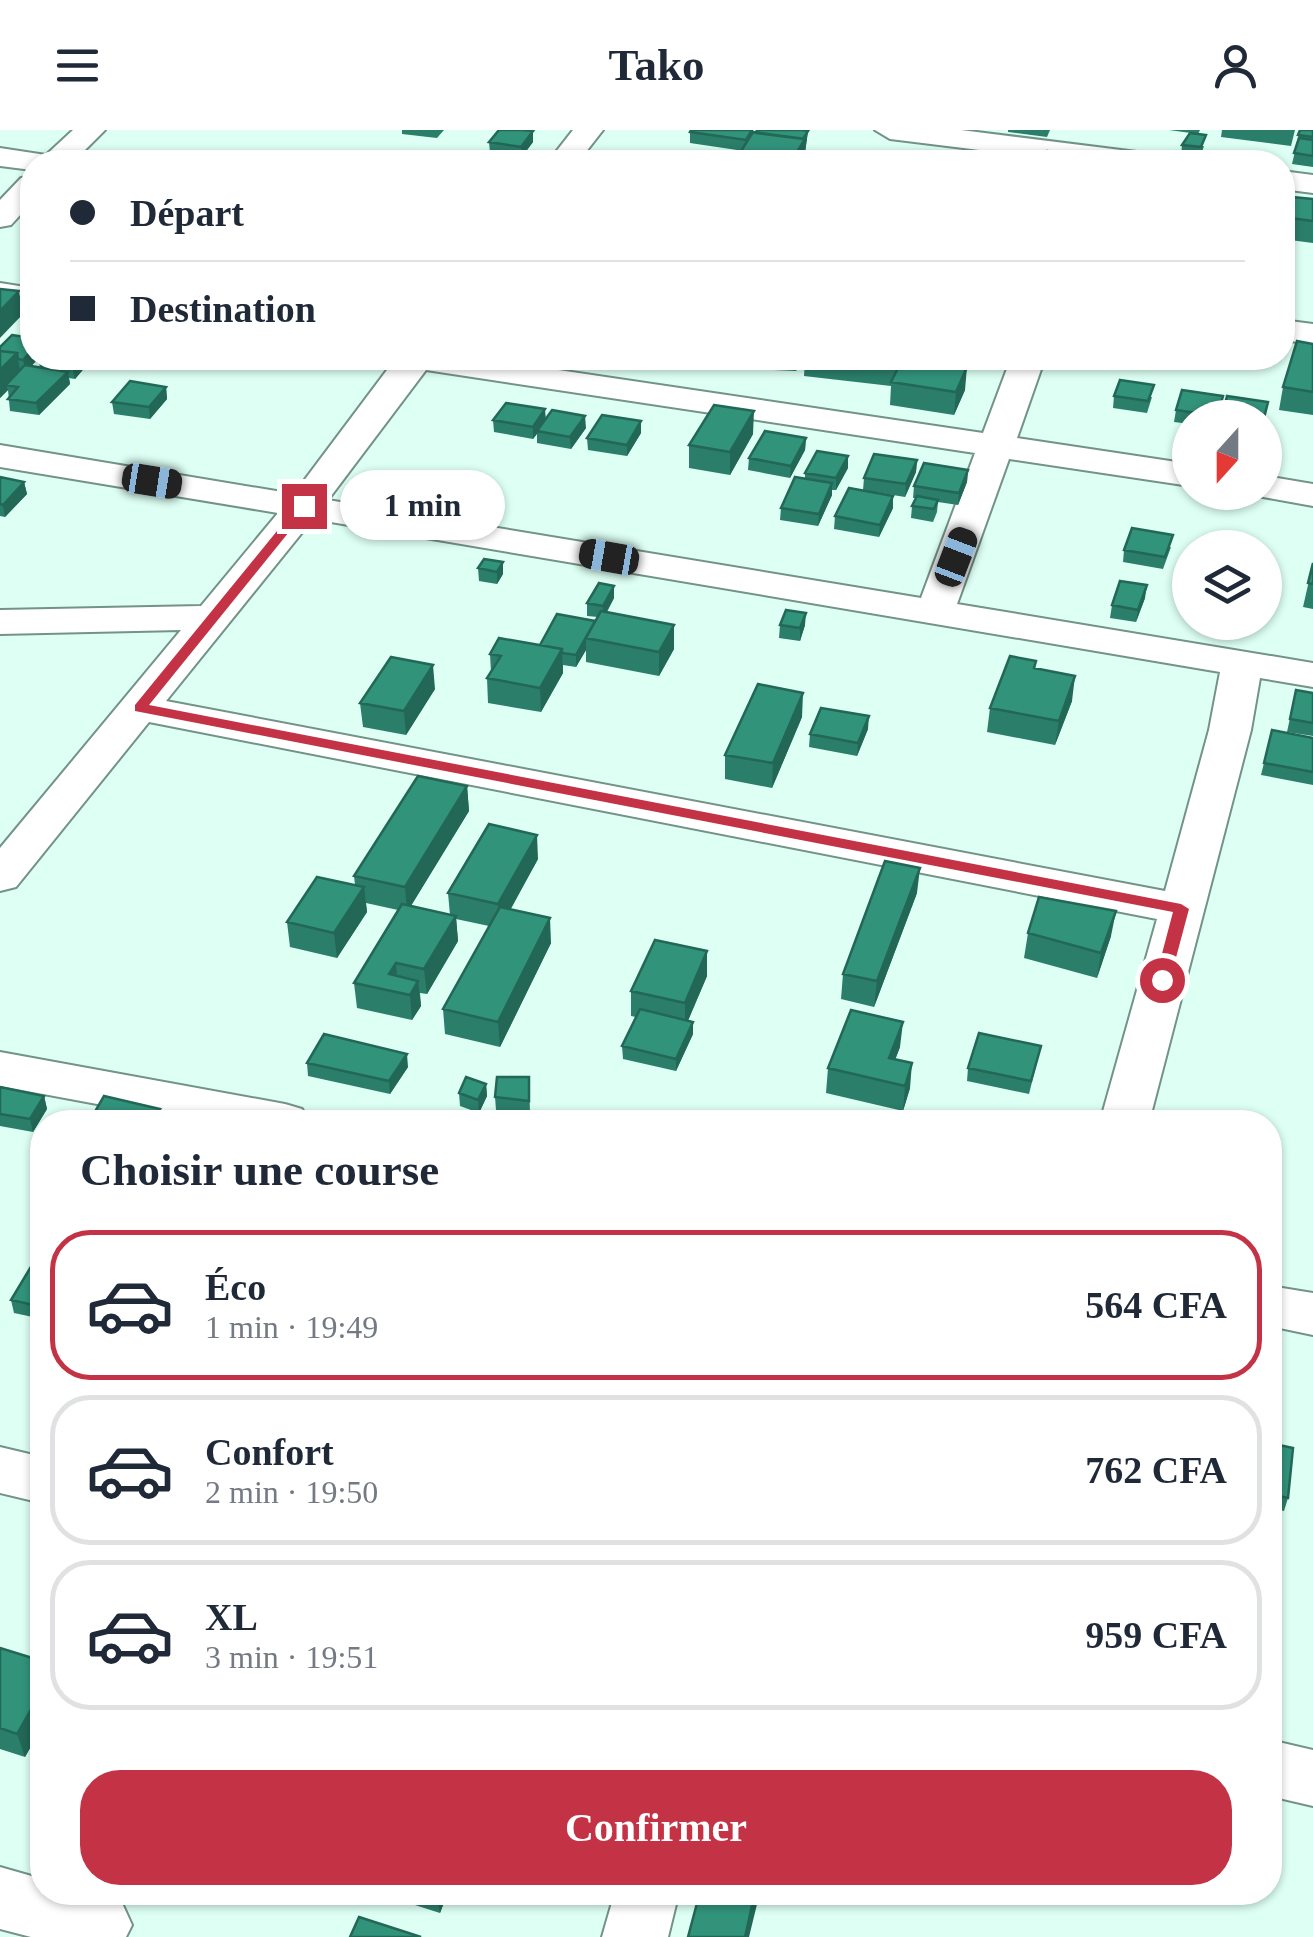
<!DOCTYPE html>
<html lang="fr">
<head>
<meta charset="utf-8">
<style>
  :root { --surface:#fff; --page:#f6f6f7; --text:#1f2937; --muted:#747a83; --line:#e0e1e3; --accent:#c43345 }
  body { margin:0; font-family:Georgia,serif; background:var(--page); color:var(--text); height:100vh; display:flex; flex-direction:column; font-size:38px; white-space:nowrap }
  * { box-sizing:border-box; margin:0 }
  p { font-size:32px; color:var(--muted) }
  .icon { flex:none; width:55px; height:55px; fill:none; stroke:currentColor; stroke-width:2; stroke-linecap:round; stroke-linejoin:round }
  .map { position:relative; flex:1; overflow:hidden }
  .drawer { position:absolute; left:30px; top:980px; width:1252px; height:795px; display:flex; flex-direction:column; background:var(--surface); border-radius:40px; box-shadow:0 2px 8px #0004 }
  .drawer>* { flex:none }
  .top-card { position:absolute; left:20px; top:20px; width:1275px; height:220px; border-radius:40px; box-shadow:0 2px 8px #0004; display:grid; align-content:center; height:220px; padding:0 50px; background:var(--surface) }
  .needle { width:65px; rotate:201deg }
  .buttons { position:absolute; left:1172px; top:270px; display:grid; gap:20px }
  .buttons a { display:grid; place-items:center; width:110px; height:110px; border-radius:50%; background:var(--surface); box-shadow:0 2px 8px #0004; font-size:50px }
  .end { position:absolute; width:45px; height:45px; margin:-22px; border:12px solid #c43345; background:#fff; box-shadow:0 0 0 5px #fff }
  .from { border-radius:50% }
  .bubble { position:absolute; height:70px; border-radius:35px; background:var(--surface); box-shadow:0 2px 8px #0004; font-size:32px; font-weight:700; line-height:70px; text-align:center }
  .car { position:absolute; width:30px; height:60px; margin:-30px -15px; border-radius:12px; box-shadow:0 0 8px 2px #0007; background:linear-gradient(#222 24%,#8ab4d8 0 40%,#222 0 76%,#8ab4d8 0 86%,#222 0) }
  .top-card b { display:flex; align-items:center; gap:35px; height:95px; font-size:38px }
  .top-card b+b { border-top:2px solid var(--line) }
  .top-card i { width:25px; height:25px; background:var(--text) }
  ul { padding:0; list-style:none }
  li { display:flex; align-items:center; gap:30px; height:150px; margin:0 20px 15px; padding:0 30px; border:5px solid var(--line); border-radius:40px }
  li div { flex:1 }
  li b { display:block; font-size:38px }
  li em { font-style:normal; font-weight:700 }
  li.on { border-color:var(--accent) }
  li>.icon { width:90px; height:90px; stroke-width:1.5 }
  h2 { padding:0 50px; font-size:45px; line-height:120px }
  .primary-button { display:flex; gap:20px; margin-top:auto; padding:20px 50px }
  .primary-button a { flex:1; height:115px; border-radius:40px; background:var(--accent); color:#fff; font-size:40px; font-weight:700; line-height:115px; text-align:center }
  header { display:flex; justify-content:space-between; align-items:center; height:130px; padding:0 50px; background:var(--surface); font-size:45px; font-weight:700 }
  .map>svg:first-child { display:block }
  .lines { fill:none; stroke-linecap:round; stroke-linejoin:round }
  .street-casing { stroke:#739288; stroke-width:4 }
  .street { fill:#fff; fill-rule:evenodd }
  .wall { fill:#2b7e6a }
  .shaded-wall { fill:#236756 }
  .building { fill:#32937b; stroke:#236756; stroke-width:2.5 }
  .route { fill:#c43345 }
</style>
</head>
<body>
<header><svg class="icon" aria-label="menu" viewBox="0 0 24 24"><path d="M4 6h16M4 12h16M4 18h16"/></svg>Tako<svg class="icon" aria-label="person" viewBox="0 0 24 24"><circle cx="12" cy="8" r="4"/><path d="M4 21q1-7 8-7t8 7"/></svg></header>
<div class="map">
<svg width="1313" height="1807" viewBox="0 0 1313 1807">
  <rect width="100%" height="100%" fill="#ddfff4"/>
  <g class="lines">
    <!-- street casing -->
    <g class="street-casing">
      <path id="street" d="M73,0H105L73,32H32V40L0,36V18L46,25Z
        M573,0H603L578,32H548Z
        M875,0H961L1145,23L1160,32H1077L890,9Z
        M1282,41L1313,45V63L1282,59Z
        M32,46V72L11,95L0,97V70L21,48Z
        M0,153L32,158V178L0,173Z
        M1282,190L1313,194V214L1282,210Z
        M396,228H478L983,303L1011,228H1045L1017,308L1190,334V356L1009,329L957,474L1313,533V557L1260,548L1251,600L1149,992H1100L1157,789L149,592L16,757L0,761V718L181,500L0,504V480L201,476L278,383L0,337V315L294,364ZM426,240L975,323L921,468L328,370ZM313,389L1220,542L1209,600L1165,761L166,571Z
        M1265,346L1313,354V376L1252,365L1265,362Z
        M0,922L285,974L302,979L310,992H194L0,956Z
        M1270,1156L1313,1163V1205L1270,1196Z
        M0,1317L42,1327V1373L0,1363Z
        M1270,1610L1313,1620V1676L1270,1666Z
        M0,1737L42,1749V1762H93L122,1773L132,1795L126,1807H31L0,1799Z
        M615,1762H679L668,1807H602Z"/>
    </g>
    <!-- street -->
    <use href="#street" class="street"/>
  </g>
  <!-- wall -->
  <path class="wall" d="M402,0H444L437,8L402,4Z
    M1008,0H1050L1047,7L1008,2Z
    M1169,0H1200L1198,4Z
    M1222,0H1295L1291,16L1221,7Z
    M1300,0H1313V37L1292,34Z
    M808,1L804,30L690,13V2Z
    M489,12H533L521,28L490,23Z
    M1182,15L1204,16L1200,28L1181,26Z
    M1282,66L1313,69V113L1282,109Z
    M12,205L31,236L40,238L39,232L43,228H93L75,249L69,248L70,254L39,285L10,281L8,260L0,268V217Z
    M1313,214V285L1279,280L1283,257Z
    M547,228H590L584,237L547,231Z
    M644,228H676L674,232Z
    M704,228H803L796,241L749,239L750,234L703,230Z
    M805,228H909L965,260L954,285L890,275L891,256L804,246Z
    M963,228H1014L1010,240L962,235Z
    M166,257L167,269L150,289L114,284L112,272Z
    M1114,266L1152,267L1147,283L1113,278Z
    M1221,277L1218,288H1190V294L1174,292L1176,280Z
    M546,289L586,298L571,319L537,313V304L533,309L494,302L493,290Z
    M641,303L627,326L588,320L587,308Z
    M753,304L730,345L689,338V315Z
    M806,308L805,320L790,348L748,340L749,328Z
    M917,330L916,342L905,367L863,360L864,348Z
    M848,338L836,360H832V365L818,396L780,390L781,378L805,349V343Z
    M968,340L967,352L958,375L938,372L937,382L933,392L911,388L912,376L916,368H913L914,356Z
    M0,347L24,352L27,364L5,387L0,386Z
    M893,378L879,407L834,399L835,386Z
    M1171,417L1163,439L1123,432L1124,420Z
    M484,429L503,444L497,454L479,451L478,438Z
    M1313,433V479L1303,477Z
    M614,456V468L607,482L674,519L659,546L586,532V520L576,537L563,535V543L541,582L488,573L487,548L491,542L490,524L540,515L595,491L598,487L587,486V473Z
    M1145,468L1136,492L1110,488L1112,475Z
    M780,495H805L800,511L779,508Z
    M1036,531L1035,539L1072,571L1055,615L987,602L990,578Z
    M435,559L406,605L363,597L360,573Z
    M1296,560L1313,563V606L1287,602Z
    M802,587L772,658L725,649V625Z
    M868,599L857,626L809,617L810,604Z
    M1272,600L1313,608V655L1261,645Z
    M467,656L469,681L411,776L450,785L448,763L538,729L510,779L551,813L500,917L445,904L443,879L489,796L456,789L458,811L427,864L420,863L421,876L412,890L357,878L354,853L398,780L366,773L367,782L337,828L290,817L287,792L355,755L354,746Z
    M917,763L874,877L841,869L843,844Z
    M1028,803L1111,806L1097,848L1024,828Z
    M707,821V846L688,890L693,892V904L676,941L623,929L622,916L636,887L631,886V861Z
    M1041,916L1029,964L967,951L968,938Z
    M900,917L895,930L910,958L903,981L826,963L828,938Z
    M307,933L408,937L390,964L308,946Z
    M529,947L530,983L496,980L495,967Z
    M486,954L487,966L479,983L460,976L459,963Z
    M0,957L44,966L47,979L33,1002L0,996Z
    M42,1132V1189L14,1183L11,1170Z
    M42,1266V1293L37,1274Z
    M1270,1313L1288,1368L1284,1381L1270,1378Z
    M0,1518L42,1531V1597L25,1627L0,1619Z
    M374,1762H448L440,1783Z"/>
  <!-- shaded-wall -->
  <path class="shaded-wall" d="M533,1V12L521,28V17Z
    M808,1L804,30L803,32H791L798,16Z
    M19,161L23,184L0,208V181Z
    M32,220V228H39L26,242L23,230Z
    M17,223L21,246L6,255L8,260L0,268V240Z
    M81,228H93L75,249L72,237Z
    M797,228H803L796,241Z
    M967,237L965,260L954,285L956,262Z
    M68,242L70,254L39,285L36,273Z
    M166,257L167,269L150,289L149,277Z
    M545,279L546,291L533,309V297Z
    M754,281L753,304L730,345V322Z
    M585,286L586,298L571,319L570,307Z
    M641,291V303L627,326V315Z
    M806,308L805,320L790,348L791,336Z
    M848,326V338L836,360V348Z
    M917,330L916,342L905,367L906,354Z
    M968,340L967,352L958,375L959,363Z
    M24,352L27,364L5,387L3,375Z
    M832,353V365L818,396L819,384Z
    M893,366V378L879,407L880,395Z
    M503,432V444L497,454V442Z
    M1147,455L1145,468L1136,492L1138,480Z
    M614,456V468L603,488V476Z
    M806,483L805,495L800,511V498Z
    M595,491L586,508V520L576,537V525Z
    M674,495V519L659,546V522Z
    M562,519L563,543L541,582L540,558Z
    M433,535L435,559L406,605L404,581Z
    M1075,546L1072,571L1055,615L1059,591Z
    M803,563L802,587L772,658L773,633Z
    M869,586L868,599L857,626L858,613Z
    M467,656L469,681L407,782L405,757Z
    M537,705L538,729L500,799L498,774Z
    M920,738L917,763L874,877L877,851Z
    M364,757L367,782L337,828L334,803Z
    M1116,781L1111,806L1097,848L1101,823Z
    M456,786L458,811L427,864L424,839Z
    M550,788L551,813L500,917L498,892Z
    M707,821V846L685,898V873Z
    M396,833L398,858L389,844Z
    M418,851L421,876L412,890L410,865Z
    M693,892V904L676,941V929Z
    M903,892L900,917L886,953L889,928Z
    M407,924L408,937L390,964L389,951Z
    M912,933L910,958L903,981L905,956Z
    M486,954L487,966L479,983L478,970Z
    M44,966L47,979L33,1002L30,989Z
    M160,979L162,992H150Z
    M42,1560V1597L25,1627L17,1604Z
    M442,1762H448L440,1783L438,1772Z
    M755,1762H760L749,1807H745Z"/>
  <!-- building -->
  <path class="building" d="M499,0H522L533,1L521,17L489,12Z
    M691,0H752L746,10L690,2Z
    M757,0H802L808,1L803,9L756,3Z
    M1300,0H1313V7L1298,5Z
    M753,2L805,9L791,32H734Z
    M1190,3L1206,5L1201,17L1182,15Z
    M1299,8L1313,10V26L1294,23Z
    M1047,21L1077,25L1074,32H1043Z
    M1082,29L1092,30L1091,32H1081Z
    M1282,66L1313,69V91L1282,87Z
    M0,159L19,161L0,181Z
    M12,205L32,208V220L23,230L18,229L17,223L0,221V217Z
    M1297,211L1313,214V262L1283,257Z
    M0,221L17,223L0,240Z
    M43,228H81L72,237L39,232Z
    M842,228H903L967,237L956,262L891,252L900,234Z
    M25,235L68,242L36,273L8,269L18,257L6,255Z
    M1120,250L1154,255L1148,271L1114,266Z
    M130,251L166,257L149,277L112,272Z
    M1182,260L1223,266L1217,286L1176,280Z
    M1227,266L1268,272L1264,288H1222Z
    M506,273L545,279L533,297L493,290Z
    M714,275L754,281L730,322L689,315Z
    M552,280L585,286L570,307L537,301Z
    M602,285L641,291L627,315L587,308Z
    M765,301L806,308L791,336L749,328Z
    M817,321L848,326L836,348L805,343Z
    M874,324L917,330L906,354L864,348Z
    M924,333L968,340L959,363L914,356Z
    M0,347L24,352L3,375L0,374Z
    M795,347L832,353L819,384L781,378Z
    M849,358L893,366L880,395L835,386Z
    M917,366L938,370L934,379L912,376Z
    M1132,398L1173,405L1165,427L1124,420Z
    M484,429L503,432L497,442L478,438Z
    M1313,433V454L1308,453Z
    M1120,451L1147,455L1138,480L1112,475Z
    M599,453L614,456L603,476L587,473Z
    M786,480L806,483L800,498L780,495Z
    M601,481L674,495L659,522L586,508Z
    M557,484L595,491L576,525L562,523V519L540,515Z
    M499,508L562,519L540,558L487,548L501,526L490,524Z
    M1010,526L1036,531L1034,538L1075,546L1059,591L990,578Z
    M391,527L433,535L404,581L360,573Z
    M758,554L803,563L773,633L725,625Z
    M1296,560L1313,563V593L1290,589Z
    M821,578L869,586L858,613L810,604Z
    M1272,600L1313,608V642L1264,633Z
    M418,646L467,656L405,757L354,746Z
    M489,694L537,705L498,774L448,763Z
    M885,731L920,738L877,851L843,844Z
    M317,747L364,757L334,803L287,792Z
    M1039,767L1116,781L1101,823L1028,803Z
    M402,774L456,786L424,839L396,833L389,844L418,851L410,865L354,853Z
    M500,777L550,788L498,892L443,879Z
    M655,810L707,821L685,873L631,861Z
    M640,879L693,892L676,929L622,916Z
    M851,880L903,892L889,928L912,933L905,956L828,938Z
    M979,903L1041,916L1031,951L968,938Z
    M324,904L407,924L389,951L307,933Z
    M466,947L486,954L478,970L459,963Z
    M497,947H529V971L495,967Z
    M0,957L44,966L30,989L0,984Z
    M104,966L160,979L150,992H89Z
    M35,1130L42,1132V1177L11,1170Z
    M1270,1313L1293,1318L1288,1368L1270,1364Z
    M0,1518L42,1531V1560L17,1604L0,1598Z
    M409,1762H442L438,1772Z
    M700,1762H755L745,1807H688Z
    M359,1787L421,1807H350Z"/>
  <!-- route -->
  <path class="route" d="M299,374L310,376L149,575L1181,774L1189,779L1170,850L1162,855L1155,850L1173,782L135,581V575Z"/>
</svg>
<div class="buttons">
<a><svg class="needle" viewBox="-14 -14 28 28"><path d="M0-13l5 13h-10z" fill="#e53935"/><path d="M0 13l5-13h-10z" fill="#747a83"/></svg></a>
<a><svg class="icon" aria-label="layers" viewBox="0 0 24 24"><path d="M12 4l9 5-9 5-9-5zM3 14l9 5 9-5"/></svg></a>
</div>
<i class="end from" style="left:1162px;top:850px"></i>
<i class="end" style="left:304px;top:376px"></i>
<div class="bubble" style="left:340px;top:340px;width:165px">1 min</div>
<i class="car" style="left:152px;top:351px;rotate:99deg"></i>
<i class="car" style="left:609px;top:427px;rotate:280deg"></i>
<i class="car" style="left:956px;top:427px;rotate:21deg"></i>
<div class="top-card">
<b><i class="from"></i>Départ</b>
<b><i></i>Destination</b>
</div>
<section class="drawer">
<h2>Choisir une course</h2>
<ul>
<li class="on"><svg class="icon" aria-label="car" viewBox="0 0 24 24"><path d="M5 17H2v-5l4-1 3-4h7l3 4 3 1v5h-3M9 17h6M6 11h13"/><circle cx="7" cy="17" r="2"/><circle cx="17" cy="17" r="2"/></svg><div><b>Éco</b><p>1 min · 19:49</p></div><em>564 CFA</em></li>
<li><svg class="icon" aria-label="car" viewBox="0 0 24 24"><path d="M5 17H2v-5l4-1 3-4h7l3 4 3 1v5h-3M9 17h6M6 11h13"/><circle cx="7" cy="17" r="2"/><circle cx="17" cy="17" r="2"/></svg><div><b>Confort</b><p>2 min · 19:50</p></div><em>762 CFA</em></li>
<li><svg class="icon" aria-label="car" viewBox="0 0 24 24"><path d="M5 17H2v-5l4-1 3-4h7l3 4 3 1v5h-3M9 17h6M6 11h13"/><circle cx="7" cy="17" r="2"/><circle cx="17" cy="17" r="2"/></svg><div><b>XL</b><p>3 min · 19:51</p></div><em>959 CFA</em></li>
</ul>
<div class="primary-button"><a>Confirmer</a></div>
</section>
</div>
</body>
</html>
